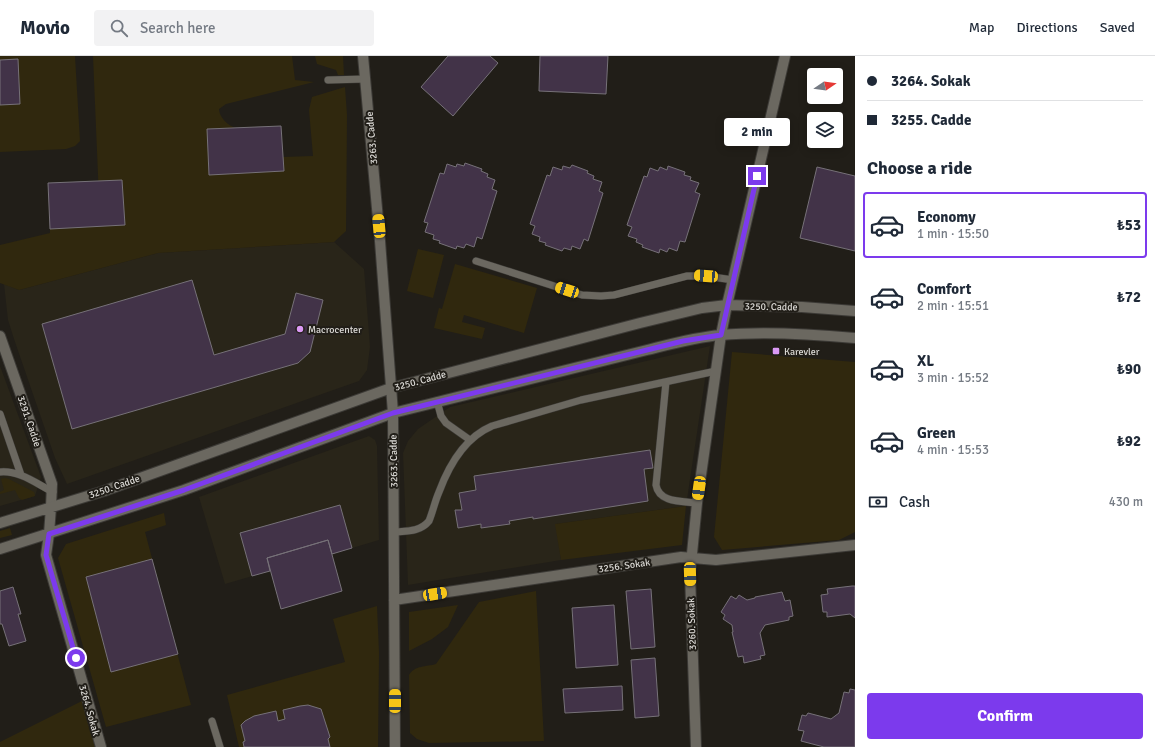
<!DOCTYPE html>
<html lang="en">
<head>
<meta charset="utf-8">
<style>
  :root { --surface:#fff; --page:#f2f2f3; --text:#1f2937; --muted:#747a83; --line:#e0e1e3; --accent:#7c3aed }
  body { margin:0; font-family:Signika,sans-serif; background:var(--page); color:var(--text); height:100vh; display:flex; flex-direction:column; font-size:15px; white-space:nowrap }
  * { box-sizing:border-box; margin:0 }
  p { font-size:13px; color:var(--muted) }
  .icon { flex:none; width:22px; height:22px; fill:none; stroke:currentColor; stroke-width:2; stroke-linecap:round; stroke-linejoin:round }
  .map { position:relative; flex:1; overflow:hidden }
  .sheet { display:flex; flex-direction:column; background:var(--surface); width:300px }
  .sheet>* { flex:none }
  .top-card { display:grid; align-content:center; height:88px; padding:0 12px; background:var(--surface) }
  .needle { width:26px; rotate:77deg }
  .controls { position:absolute; left:807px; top:12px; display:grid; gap:8px }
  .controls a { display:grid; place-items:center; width:36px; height:36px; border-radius:4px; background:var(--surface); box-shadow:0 2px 10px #0003; font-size:20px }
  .end { position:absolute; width:18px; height:18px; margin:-9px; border:5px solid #7c3aed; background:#fff; box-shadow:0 0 0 2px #fff }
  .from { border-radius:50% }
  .bubble { position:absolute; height:28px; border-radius:4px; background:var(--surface); box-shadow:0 2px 10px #0003; font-size:13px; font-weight:700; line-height:28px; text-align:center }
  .car { position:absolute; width:12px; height:24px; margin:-12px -6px; border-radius:5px; box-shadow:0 0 3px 1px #0007; background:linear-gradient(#f5c518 24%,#345 0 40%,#f5c518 0 76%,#345 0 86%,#f5c518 0) }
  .top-card b { display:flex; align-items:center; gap:14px; height:38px; font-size:15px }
  .top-card b+b { border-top:1px solid var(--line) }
  .top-card i { width:10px; height:10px; background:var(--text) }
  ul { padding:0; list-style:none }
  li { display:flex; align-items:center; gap:12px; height:66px; margin:0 8px 6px; padding:0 4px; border:2px solid transparent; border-radius:4px }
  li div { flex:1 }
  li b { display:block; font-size:15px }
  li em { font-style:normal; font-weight:700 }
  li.active { border-color:var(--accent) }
  li>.icon { width:36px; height:36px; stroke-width:1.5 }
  h2 { padding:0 12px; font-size:18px; line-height:48px }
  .pay { display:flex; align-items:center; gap:10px; height:44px; padding:0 12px; font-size:15px }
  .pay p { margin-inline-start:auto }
  .action { display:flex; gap:8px; margin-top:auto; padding:8px 12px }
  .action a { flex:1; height:46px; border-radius:4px; background:var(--accent); color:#fff; font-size:16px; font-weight:700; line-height:46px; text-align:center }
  header { display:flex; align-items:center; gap:24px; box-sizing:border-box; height:56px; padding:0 20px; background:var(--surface); border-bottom:1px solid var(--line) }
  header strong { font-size:19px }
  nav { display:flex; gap:22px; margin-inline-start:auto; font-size:14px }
  .search { width:280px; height:36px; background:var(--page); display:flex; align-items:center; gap:10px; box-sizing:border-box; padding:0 14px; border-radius:4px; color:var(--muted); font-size:15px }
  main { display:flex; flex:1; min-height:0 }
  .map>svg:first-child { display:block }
  .built { fill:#292519 }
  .green { fill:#30280e }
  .building { fill:#423348; stroke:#767178 }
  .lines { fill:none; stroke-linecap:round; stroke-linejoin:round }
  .service-casing { stroke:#3c3a36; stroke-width:8 }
  .minor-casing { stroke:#3c3a36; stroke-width:12 }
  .tertiary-casing { stroke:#3c3a36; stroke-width:12 }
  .service { stroke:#6b6860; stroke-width:7 }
  .minor { stroke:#6b6860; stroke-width:10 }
  .tertiary { stroke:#6b6860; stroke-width:10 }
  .route { stroke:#7c3aed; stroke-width:5 }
  .poi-dot { fill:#db99f5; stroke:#211e18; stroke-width:1.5 }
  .labels { text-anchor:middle; stroke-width:4; stroke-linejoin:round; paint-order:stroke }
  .street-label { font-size:10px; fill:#dcdad6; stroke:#211e18 }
  .poi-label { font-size:10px; fill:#dcdad6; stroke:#211e18; text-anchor:start }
</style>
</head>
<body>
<header>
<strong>Movio</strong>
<div class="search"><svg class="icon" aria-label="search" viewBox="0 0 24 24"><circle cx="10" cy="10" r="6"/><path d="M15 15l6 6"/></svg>Search here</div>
<nav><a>Map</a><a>Directions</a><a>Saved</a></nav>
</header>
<main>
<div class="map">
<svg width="855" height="691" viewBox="0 0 855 691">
  <rect width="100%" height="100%" fill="#211e18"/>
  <!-- built -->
  <path class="built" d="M334,186L364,213L370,291L367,314L359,325L67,428L55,402L14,283L8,264L4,228L19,234L158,197Z
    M710,290L686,450L556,468L561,504L408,529L403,397L408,385L418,373L450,351Z
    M0,310L41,421L35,440L0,450Z
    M369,380L375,384L377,390L379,484L332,498L267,502L270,515L225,528L199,441Z"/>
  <!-- green -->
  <path class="green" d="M0,0H75L80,85L75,90L66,93L0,96Z
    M93,0H292L295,24L314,26L226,48L219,53C219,61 229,71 237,72C250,73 268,71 281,70L283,101L313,100L309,54L312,41L345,31L347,59L346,175L334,186L158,197L19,234L0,227V189L50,177V173L100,166Z
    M315,0H343L344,19H338L336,14L317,8Z
    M418,193L444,199L433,242L407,235Z
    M455,208L537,232L524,277L464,259L462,266L485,272L482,283L434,272L439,252L442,253Z
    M732,296L855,306V476L839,484L722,494L714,481Z
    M5,422L9,423L34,436L35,440L22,444L19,442L15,434L0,438V436L4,434L1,423Z
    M686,450L682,489L561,504L555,468Z
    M164,457L166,469L145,476L191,649L106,671L58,502L66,488Z
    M10,472L12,479L0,482V475Z
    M536,535L544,685L429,687L417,683L410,677L409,619C415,609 426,611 436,608L479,546Z
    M458,549L448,571L432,583L409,595V556Z
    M377,550L379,597L378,691H239L227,639L345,606L333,563Z
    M82,645L95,691H0V686Z"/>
  <!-- building -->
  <path class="building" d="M448,0H490L498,7L453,60L421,31Z
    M540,0H608L606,38L539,35Z
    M18,3L20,48L0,49V4Z
    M281,70L284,115L209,119L207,73Z
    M465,107L482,113L481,115L488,118L487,121L495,124L492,133L497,135L482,183L477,181L474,191L466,188L464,192L457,190L456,193L439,187L440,185L433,183L434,179L425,176L428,167L424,166L440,117L444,118L447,108L456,111L457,108L464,110Z
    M572,109L588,115L587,117L594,120L593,123L602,126L599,135L603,137L588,185L584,183L580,193L572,190L571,194L564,192L562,195L545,189L546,187L539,185L540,181L532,178L535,170L530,168L547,119L550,120L553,111L562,114L563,110L570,112Z
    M668,110L685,116L684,119L691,121L690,124L699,127L695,136L700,138L685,186L680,185L677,195L669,192L667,196L660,193L659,197L642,191L643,189L636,186L637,183L628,180L632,171L627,169L644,120L647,121L650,112L658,115L660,111L667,114Z
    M817,111L855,120V195L800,182Z
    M122,124L125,169L50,173L48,127Z
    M192,224L214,299L285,278L296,237L323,244L310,296L298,307L72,373L42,268Z
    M650,394L653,412L644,413L648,445L533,463V461L509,465L510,468L481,472V468L458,472L455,454H462L459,437L476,434L474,420Z
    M340,449L352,492L332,498L328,484L267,502L270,515L252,520L240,477Z
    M328,484L342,535L281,553L267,502Z
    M152,503L178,598L111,616L86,521Z
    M852,530H855V562L850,558L827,561V556H823L821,539L828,538L827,533Z
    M13,531L21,558H18L26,585L9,590L2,568H0V535Z
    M651,533L655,591L631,593L626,535Z
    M782,536L785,545L790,544L793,560L789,561V564L765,569L760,577L765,599L760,600L761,603L744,607L743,600L738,601L732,576H733L732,569L723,563L725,559L721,556L731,540L736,543L739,539L747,544L755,542V541Z
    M614,549L618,609L576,612L572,552Z
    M655,602L659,660L635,662L631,604Z
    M622,630L623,654L565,657L563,633Z
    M850,633L855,634V691H824L801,685L804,675L798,674L802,659L806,660L808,657L831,663L839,657L844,636L849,637Z
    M308,649L321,653L330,681L328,683L330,691H244L243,686L245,685L241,669L245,665L254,660L276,655L278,665L285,663L283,654L300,650Z"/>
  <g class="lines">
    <!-- service casing -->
    <g class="service-casing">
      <path id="service" d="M328,24L365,23
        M476,205L582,239L601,240L614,239L687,220H706L733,224
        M666,326L656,429C659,447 682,445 697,447
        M437,345L441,360L446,367L470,384
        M0,358L21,419
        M0,416C19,414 37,428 53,436
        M394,476C407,475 420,476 429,465C433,455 435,445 439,436C449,409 466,381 492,370L581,344L716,315
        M212,665L220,691"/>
    </g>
    <!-- minor casing -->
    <g class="minor-casing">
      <path id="minor" d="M363,0L380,185L393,357L395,691
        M727,249L785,0
        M0,280L52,428L51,451
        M49,478L46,499L101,691
        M394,544L681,501L716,504L855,489
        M696,691L690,518L697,447L721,279"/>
    </g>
    <!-- tertiary casing -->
    <g class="tertiary-casing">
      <path id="tertiary" d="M721,279L727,249
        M0,467L104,435L391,332L640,267L702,252L727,249L802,251L855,255
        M49,478L51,451
        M0,493L184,434L393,357L647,294C671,288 696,281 721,279C765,275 811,278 855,282"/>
    </g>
    <!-- service -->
    <use href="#service" class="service"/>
    <!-- minor -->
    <use href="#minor" class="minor"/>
    <!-- tertiary -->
    <use href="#tertiary" class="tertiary"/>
  </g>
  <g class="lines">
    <!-- route -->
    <path class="route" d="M76,602L46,499L49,478L184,434L393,357L659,291L683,285L721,279L757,120"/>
  </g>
  <!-- markers -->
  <g class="poi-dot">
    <circle cx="300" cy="273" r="4"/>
    <rect x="772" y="291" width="8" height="8" rx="2"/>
  </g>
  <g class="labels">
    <!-- street labels -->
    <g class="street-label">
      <text transform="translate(371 82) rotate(-95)" y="4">3263. Cadde</text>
      <text transform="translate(771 250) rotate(1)" y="4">3250. Cadde</text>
      <text transform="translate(420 324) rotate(-15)" y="4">3250. Cadde</text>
      <text transform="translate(30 365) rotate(71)" y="4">3291. Cadde</text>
      <text transform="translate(393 405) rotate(-91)" y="4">3263. Cadde</text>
      <text transform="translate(114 430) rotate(-19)" y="4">3250. Cadde</text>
      <text transform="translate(624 509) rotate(-8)" y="4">3256. Sokak</text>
      <text transform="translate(691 568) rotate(-92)" y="4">3260. Sokak</text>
      <text transform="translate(90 654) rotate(74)" y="4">3264. Sokak</text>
    </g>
    <!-- poi labels -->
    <g class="poi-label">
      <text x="308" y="277">Macrocenter</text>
      <text x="784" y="299">Karevler</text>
    </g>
  </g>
</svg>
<div class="controls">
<a><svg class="needle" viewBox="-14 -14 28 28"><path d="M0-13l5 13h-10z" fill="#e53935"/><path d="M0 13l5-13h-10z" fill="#747a83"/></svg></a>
<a><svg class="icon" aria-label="layers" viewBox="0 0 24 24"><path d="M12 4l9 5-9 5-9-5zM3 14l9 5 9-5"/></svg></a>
</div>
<i class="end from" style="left:76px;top:602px"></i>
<i class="end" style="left:757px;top:120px"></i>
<div class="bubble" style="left:724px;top:62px;width:66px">2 min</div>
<i class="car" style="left:379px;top:170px;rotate:355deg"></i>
<i class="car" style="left:706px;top:220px;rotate:274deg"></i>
<i class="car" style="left:567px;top:234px;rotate:288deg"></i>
<i class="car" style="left:699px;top:432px;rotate:188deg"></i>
<i class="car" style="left:690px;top:518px;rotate:178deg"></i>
<i class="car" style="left:435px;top:538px;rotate:81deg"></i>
<i class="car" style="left:395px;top:645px;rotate:0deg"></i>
</div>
<section class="sheet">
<div class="top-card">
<b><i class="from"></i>3264. Sokak</b>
<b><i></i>3255. Cadde</b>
</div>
<h2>Choose a ride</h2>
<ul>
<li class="active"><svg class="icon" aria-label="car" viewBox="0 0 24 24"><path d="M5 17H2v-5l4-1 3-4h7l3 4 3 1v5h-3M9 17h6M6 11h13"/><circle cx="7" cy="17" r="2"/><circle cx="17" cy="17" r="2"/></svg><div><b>Economy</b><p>1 min · 15:50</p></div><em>₺53</em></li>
<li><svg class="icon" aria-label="car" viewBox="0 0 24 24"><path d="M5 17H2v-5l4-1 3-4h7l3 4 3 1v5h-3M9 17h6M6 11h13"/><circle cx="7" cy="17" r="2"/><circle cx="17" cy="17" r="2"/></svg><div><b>Comfort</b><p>2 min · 15:51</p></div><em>₺72</em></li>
<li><svg class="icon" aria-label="car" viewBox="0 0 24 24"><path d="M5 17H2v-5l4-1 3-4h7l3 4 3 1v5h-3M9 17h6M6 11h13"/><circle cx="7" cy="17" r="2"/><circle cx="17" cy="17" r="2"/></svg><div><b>XL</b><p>3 min · 15:52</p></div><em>₺90</em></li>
<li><svg class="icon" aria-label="car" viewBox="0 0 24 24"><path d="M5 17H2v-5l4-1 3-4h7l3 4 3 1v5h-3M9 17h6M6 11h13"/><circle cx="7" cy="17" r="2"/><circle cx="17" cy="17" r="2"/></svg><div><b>Green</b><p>4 min · 15:53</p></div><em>₺92</em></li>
</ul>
<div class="pay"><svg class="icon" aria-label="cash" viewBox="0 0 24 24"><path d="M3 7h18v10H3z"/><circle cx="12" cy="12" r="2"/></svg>Cash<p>430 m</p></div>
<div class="action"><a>Confirm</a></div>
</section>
</main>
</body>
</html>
